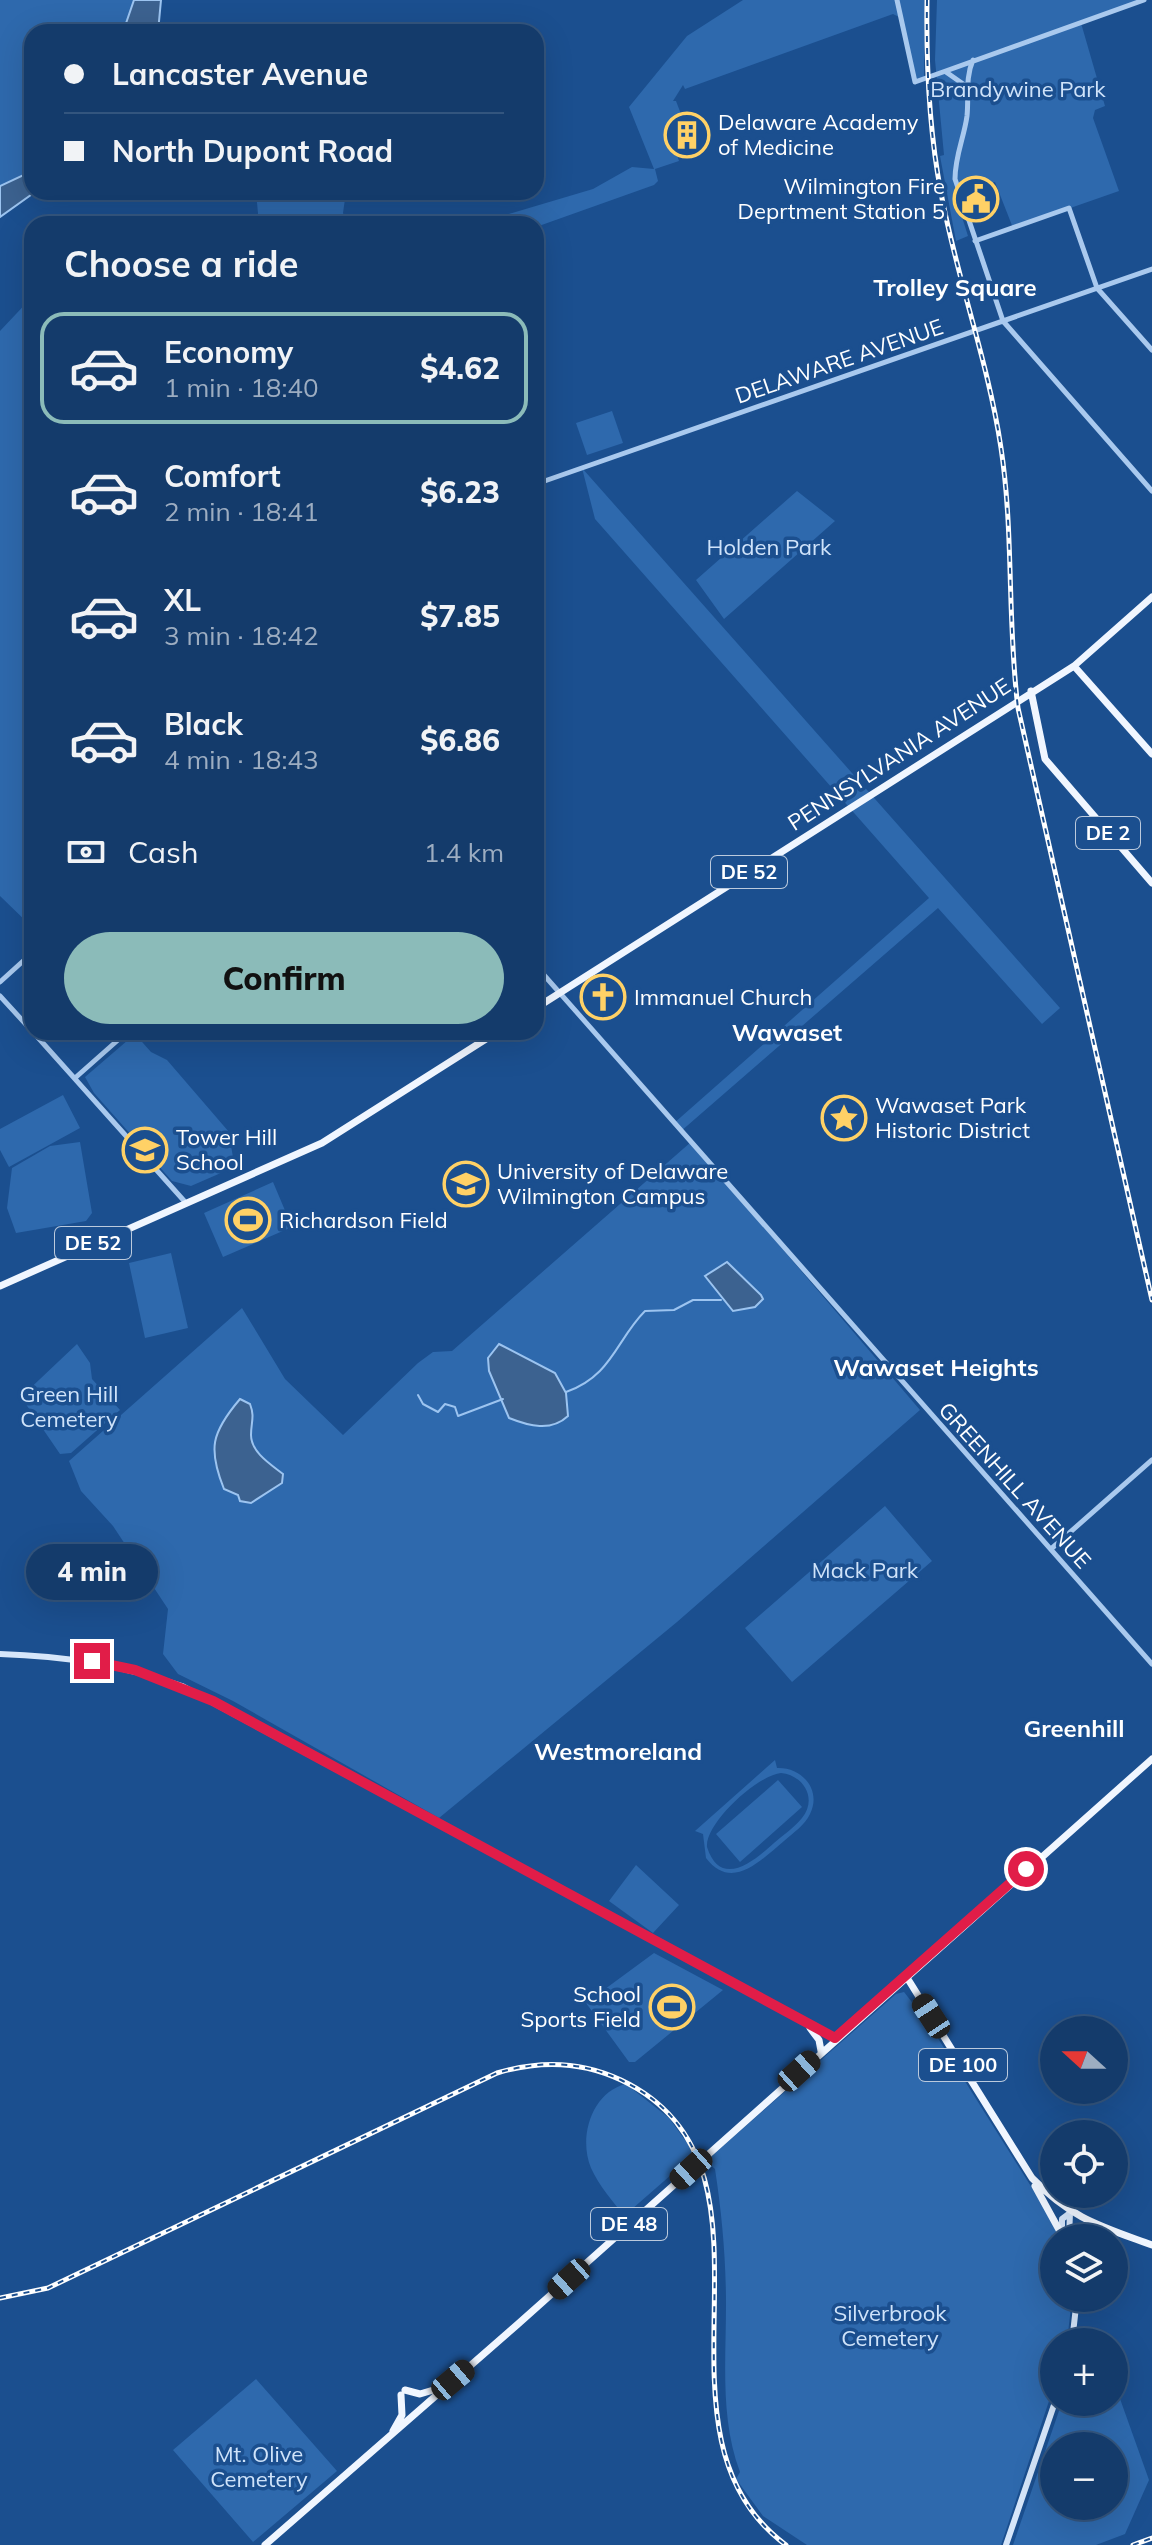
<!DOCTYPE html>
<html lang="en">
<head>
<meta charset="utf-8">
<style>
  :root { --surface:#143b6b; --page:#1d4271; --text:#f1f3f6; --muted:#9dadc1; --line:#33557e; --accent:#8bbbb9 }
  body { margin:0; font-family:Mulish,sans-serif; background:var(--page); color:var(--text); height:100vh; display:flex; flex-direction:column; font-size:30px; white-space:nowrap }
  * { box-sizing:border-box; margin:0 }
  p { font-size:26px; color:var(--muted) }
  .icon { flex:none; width:44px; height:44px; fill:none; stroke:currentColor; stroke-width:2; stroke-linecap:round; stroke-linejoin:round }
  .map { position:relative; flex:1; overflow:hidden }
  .drawer { position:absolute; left:24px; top:216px; width:520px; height:824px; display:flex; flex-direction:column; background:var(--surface); border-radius:24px; box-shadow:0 8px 32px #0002,0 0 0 2px var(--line) }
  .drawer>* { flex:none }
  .hud { position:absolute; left:24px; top:24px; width:520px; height:176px; border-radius:24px; box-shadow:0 8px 32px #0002,0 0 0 2px var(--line); display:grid; align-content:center; height:176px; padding:0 40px; background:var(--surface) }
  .needle { width:52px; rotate:291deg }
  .buttons { position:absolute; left:1040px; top:2016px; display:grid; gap:16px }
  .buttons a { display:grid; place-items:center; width:88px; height:88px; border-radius:50%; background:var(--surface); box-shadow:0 8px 32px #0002,0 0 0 2px var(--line); font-size:40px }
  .end { position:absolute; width:36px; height:36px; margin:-18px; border:10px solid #e11d48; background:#fff; box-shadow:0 0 0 4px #fff }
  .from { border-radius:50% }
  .bubble { position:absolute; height:56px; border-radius:28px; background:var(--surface); box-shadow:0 8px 32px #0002,0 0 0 2px var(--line); font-size:26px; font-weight:800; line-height:56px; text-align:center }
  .car { position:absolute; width:24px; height:48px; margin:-24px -12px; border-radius:10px; box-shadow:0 0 6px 2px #0007; background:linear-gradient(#222 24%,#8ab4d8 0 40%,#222 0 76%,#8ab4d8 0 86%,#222 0) }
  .hud b { display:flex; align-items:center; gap:28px; height:76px; font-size:30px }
  .hud b+b { border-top:2px solid var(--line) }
  .hud i { width:20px; height:20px; background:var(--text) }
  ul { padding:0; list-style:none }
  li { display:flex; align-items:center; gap:24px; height:112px; margin:0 16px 12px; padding:0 24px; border:4px solid transparent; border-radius:24px }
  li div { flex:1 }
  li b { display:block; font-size:30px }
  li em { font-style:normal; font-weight:800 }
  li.active { border-color:var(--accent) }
  li>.icon { width:72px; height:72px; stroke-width:1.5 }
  h2 { padding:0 40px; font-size:36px; line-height:96px }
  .pay { display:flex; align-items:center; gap:20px; height:88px; padding:0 40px; font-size:30px }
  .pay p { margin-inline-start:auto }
  .cta { display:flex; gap:16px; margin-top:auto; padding:16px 40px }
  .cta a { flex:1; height:92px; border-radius:48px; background:var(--accent); color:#111; font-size:32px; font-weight:800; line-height:92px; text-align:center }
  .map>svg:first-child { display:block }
  .green { fill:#2e69ad; fill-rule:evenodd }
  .water { fill:#3c6290; stroke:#9cc4f0; stroke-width:2 }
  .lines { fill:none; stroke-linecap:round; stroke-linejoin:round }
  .stream { stroke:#9cc4f0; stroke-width:2 }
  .tertiary { stroke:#a9c9ee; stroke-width:5 }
  .secondary { stroke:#d6e6fa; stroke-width:6 }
  .primary { stroke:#f0f6ff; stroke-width:7 }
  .rail-casing { stroke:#fff; stroke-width:5 }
  .rail { stroke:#1b4f8f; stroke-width:2; stroke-dasharray:6; stroke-linecap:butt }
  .route { stroke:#e11d48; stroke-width:10 }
  .labels { text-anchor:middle; stroke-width:7; stroke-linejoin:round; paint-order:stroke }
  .shield { fill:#1b4f8f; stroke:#bbcadd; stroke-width:2 }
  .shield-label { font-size:20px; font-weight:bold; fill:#fff }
  .park-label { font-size:22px; fill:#cfe3fa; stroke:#1b4f8f }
  .poi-label { font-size:22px; fill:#fff; stroke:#1b4f8f; text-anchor:start }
  .street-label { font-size:22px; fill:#fff; stroke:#1b4f8f }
  .neighbourhood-label { font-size:24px; font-weight:bold; fill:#fff; stroke:#1b4f8f }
</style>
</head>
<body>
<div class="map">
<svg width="1152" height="2545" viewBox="0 0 1152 2545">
  <rect width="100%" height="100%" fill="#1b4f8f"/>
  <!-- green -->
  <path class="green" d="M0,0H151L146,32H32V186L0,205Z
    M743,0H924V79L915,82L899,17L893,14L685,89L683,85L673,101H676L684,122L668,128L679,161L655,169L658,181L654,185L536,227V224H475L593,189L632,167L654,169L629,107L687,36Z
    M937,0H1144L1081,23L1105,106L1095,110L1093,118L1119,191L1013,228L995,182L955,195L968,236L956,241L940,156L944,155L935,60Z
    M256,192H346L343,213L347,224H259Z
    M32,297V927L0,896V331Z
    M612,411L623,443L587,455L576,423Z
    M582,468L1060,1008L1042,1024L938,908L680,1132L673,1124L929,898L595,519Z
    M797,491L835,521L724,619L696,580Z
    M135,1034L151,1052L167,1060L229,1132L234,1164L230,1169L191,1186L172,1181L94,1093L85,1077Z
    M63,1095L80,1128L9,1167L0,1150V1129Z
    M80,1142L92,1213L86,1221L16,1233L7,1208L12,1168L50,1146Z
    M691,1142L920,1410L677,1622L439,1818L233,1701L178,1674L163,1654L168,1609L113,1526L81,1491L69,1461L242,1308L285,1379L343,1435L418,1363L433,1352L452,1351Z
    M273,1182L292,1227L223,1257L204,1213Z
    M171,1253L188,1328L145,1338L129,1263Z
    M77,1344L90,1363L92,1379L120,1410L71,1453L60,1454L21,1397Z
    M885,1506L932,1561L792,1682L745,1628Z
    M775,1760L777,1768C802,1767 822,1790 810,1814C805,1825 793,1833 784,1841C761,1860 732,1892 706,1858L703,1834L695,1831ZM781,1773C803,1775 818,1798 802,1818C795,1827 783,1835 774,1843C755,1860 721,1890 707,1847C705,1823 758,1775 781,1773Z
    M778,1780L802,1807L740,1862L716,1834Z
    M636,1865L679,1905L653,1933L609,1901Z
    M654,1953L723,1990L635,2062H629L586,2003Z
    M904,1992L929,2024L1049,2215L1060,2238H1054V2298H1072L1067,2342H1054V2386L1001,2545H807L763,2516L736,2479L740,2472C720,2419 726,2361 726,2305C726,2259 722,2215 715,2169L706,2161L896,1994Z
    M626,2084L669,2118L695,2154L624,2216C613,2201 599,2186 591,2168C578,2137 592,2092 626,2084Z
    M256,2379L337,2471L253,2542L173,2450Z
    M1114,2382L1149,2480L1125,2534L1096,2545H1013L1062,2402H1114ZM1114,2446V2506H1054V2446Z"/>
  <!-- water -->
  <path class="water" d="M134,0H161L158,32H123Z
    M32,171V192H35L0,217V186Z
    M727,1262L761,1295L763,1299L755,1307L733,1311L705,1276Z
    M499,1344L555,1373L566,1393L568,1416C551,1432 529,1426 509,1418L489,1371L488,1358Z
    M240,1399L250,1404C255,1417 251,1422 251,1435C251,1452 270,1464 283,1474L282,1483L251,1503L240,1501L238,1495L224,1489C208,1449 211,1433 240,1399Z"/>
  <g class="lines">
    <!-- stream -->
    <path class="stream" d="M566,1392C612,1376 616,1340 645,1311L674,1310L693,1300H721
      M418,1395L423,1404L438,1412L445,1404L455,1407L458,1416L503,1399"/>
    <!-- tertiary -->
    <path class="tertiary" d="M897,0L915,82L1144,0
      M973,60C965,78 969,97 967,116C964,138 955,156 955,179L1003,321L1152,491
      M946,72L966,86
      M975,241L1069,208L1097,288L1152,350
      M536,484L1152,269
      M536,966L1152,1664
      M0,982L32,953
      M0,996L32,1031
      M33,1032L186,1203
      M75,1078L127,1032
      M1051,1549L1152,1460"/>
    <!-- secondary -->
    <path class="secondary" d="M0,1654C65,1656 121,1665 182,1686L835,2038
      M1062,2233V2219L1070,2213
      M1069,2238L1070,2213
      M1072,2342L1077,2298
      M1006,2545L1055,2402"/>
    <!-- primary -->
    <path class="primary" d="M1074,666L1152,754
      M1031,691L1045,759L1152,883
      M536,1008L1074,666L1152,597
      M0,1286L322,1143L497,1032
      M906,1976L1032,2178C1072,2219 1100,2226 1152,2245
      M810,2028L819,2040L821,2051
      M1035,2186L1063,2237
      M405,2390L420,2394L440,2388
      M393,2431L402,2415L401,2395
      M265,2545L518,2324L1152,1759"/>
    <!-- rail casing -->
    <g class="rail-casing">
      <path id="rail" d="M927,0C926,65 929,130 941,193C957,279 988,361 1001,448C1014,534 1007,621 1018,708L1152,1300
        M0,2298L48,2288L497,2073C540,2060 581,2061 621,2080C806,2168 630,2430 786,2545
        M1133,2545L1152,2538"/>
    </g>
    <!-- rail -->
    <use href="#rail" class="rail"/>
  </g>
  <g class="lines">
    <!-- route -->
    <path class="route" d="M92,1661L135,1670L213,1701L835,2038L1026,1869"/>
  </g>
  <!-- icons -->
  <defs>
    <g id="building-ring" transform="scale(2.3)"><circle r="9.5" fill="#1b4f8f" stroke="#ffd166" stroke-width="1.5"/><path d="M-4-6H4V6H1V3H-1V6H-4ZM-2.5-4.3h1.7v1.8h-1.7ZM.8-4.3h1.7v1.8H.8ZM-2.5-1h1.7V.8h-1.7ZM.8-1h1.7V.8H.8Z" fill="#ffd166"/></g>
    <g id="civic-ring" transform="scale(2.3)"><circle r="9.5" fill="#1b4f8f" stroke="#ffd166" stroke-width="1.5"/><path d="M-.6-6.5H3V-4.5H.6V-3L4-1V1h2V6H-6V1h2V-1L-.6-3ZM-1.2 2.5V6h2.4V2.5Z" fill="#ffd166"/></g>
    <g id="church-ring" transform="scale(2.3)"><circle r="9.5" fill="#1b4f8f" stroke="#ffd166" stroke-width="1.5"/><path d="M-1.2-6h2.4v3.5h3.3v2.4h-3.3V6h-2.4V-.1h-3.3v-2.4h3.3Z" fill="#ffd166"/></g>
    <g id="sight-ring" transform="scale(2.3)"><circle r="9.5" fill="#1b4f8f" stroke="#ffd166" stroke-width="1.5"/><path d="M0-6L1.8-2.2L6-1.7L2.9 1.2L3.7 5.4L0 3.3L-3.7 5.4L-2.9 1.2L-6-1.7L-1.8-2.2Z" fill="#ffd166"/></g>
    <g id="school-ring" transform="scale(2.3)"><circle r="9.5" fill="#1b4f8f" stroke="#ffd166" stroke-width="1.5"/><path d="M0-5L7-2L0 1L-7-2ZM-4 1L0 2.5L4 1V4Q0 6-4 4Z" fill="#ffd166"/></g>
    <g id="university-ring" transform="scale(2.3)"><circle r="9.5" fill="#1b4f8f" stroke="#ffd166" stroke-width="1.5"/><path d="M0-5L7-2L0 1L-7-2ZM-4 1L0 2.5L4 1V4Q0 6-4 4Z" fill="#ffd166"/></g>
    <g id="stadium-ring" transform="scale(2.3)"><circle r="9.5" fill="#1b4f8f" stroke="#ffd166" stroke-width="1.5"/><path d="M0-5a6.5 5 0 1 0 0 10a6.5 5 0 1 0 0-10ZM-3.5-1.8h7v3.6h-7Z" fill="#ffd166"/></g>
  </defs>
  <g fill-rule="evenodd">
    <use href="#building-ring" x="687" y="135"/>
    <use href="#civic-ring" x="976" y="199"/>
    <use href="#church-ring" x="603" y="997"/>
    <use href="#sight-ring" x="844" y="1118"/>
    <use href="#school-ring" x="145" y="1150"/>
    <use href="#university-ring" x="466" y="1184"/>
    <use href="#stadium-ring" x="248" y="1220"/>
    <use href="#stadium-ring" x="672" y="2007"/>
  </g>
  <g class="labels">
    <!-- shield labels -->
    <g class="shield">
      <rect x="1076" y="817" width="64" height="32" rx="6"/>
      <rect x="711" y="856" width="76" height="32" rx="6"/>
      <rect x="55" y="1227" width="76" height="32" rx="6"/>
      <rect x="919" y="2049" width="88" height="32" rx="6"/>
      <rect x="591" y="2208" width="76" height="32" rx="6"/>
    </g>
    <g class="shield-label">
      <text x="1108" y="840">DE 2</text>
      <text x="749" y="879">DE 52</text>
      <text x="93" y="1250">DE 52</text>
      <text x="963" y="2072">DE 100</text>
      <text x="629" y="2231">DE 48</text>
    </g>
    <!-- park labels -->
    <g class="park-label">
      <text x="1018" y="97">Brandywine Park</text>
      <text x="769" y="555">Holden Park</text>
      <text x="69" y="1402">Green Hill<tspan x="69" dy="25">Cemetery</tspan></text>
      <text x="865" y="1578">Mack Park</text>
      <text x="890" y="2321">Silverbrook<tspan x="890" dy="25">Cemetery</tspan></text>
      <text x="259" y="2462">Mt. Olive<tspan x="259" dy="25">Cemetery</tspan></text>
    </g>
    <!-- poi labels -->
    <g class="poi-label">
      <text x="718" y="130">Delaware Academy<tspan x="718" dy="25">of Medicine</tspan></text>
      <text x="945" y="194" text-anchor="end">Wilmington Fire<tspan x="945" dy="25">Deprtment Station 5</tspan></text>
      <text x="634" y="1005">Immanuel Church</text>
      <text x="875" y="1113">Wawaset Park<tspan x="875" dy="25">Historic District</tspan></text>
      <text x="176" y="1145">Tower Hill<tspan x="176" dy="25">School</tspan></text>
      <text x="497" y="1179">University of Delaware<tspan x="497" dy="25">Wilmington Campus</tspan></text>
      <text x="279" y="1228">Richardson Field</text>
      <text x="641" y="2002" text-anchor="end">School<tspan x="641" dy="25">Sports Field</tspan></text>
    </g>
    <!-- street labels -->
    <g class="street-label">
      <text transform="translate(839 361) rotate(-19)" y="8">DELAWARE AVENUE</text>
      <text transform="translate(899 754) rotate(-33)" y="8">PENNSYLVANIA AVENUE</text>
      <text transform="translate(1015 1485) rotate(48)" y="8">GREENHILL AVENUE</text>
    </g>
    <!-- neighbourhood labels -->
    <g class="neighbourhood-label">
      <text x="955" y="296">Trolley Square</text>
      <text x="787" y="1041">Wawaset</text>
      <text x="936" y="1376">Wawaset Heights</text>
      <text x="1074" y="1737">Greenhill</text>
      <text x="618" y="1760">Westmoreland</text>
    </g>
  </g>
</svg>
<div class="buttons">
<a><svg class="needle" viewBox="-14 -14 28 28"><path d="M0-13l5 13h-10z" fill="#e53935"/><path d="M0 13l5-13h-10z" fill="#9dadc1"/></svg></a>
<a><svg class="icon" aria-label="locate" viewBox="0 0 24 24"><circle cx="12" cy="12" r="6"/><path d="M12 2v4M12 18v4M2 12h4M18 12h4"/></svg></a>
<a><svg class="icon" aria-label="layers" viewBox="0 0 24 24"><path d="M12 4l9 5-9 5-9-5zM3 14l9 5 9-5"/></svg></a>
<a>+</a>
<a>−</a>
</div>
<i class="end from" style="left:1026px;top:1869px"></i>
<i class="end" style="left:92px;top:1661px"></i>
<div class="bubble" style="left:26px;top:1544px;width:132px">4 min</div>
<i class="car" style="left:931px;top:2016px;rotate:327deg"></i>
<i class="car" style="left:799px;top:2071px;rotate:48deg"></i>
<i class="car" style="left:691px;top:2169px;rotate:228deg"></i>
<i class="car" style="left:569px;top:2279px;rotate:228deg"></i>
<i class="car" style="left:453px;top:2380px;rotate:50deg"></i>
<div class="hud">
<b><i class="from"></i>Lancaster Avenue</b>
<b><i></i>North Dupont Road</b>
</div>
<section class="drawer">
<h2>Choose a ride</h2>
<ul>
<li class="active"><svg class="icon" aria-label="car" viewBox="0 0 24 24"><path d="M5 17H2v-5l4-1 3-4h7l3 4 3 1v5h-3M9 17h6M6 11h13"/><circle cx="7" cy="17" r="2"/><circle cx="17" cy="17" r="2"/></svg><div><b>Economy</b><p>1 min · 18:40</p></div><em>$4.62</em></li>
<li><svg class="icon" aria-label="car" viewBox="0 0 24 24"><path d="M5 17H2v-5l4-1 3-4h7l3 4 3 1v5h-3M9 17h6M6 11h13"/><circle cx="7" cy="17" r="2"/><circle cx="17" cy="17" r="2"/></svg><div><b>Comfort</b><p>2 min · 18:41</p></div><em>$6.23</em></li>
<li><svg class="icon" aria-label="car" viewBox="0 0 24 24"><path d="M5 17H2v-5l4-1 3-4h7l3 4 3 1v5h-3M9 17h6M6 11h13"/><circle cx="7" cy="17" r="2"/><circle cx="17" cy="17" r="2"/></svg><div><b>XL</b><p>3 min · 18:42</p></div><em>$7.85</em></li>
<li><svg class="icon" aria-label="car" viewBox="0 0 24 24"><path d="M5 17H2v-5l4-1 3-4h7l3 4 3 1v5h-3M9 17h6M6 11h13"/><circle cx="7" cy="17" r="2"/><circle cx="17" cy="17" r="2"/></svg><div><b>Black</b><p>4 min · 18:43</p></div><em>$6.86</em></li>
</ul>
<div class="pay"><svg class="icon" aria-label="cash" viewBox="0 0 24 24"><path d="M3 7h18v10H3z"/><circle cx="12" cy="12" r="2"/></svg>Cash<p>1.4 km</p></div>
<div class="cta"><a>Confirm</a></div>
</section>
</div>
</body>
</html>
